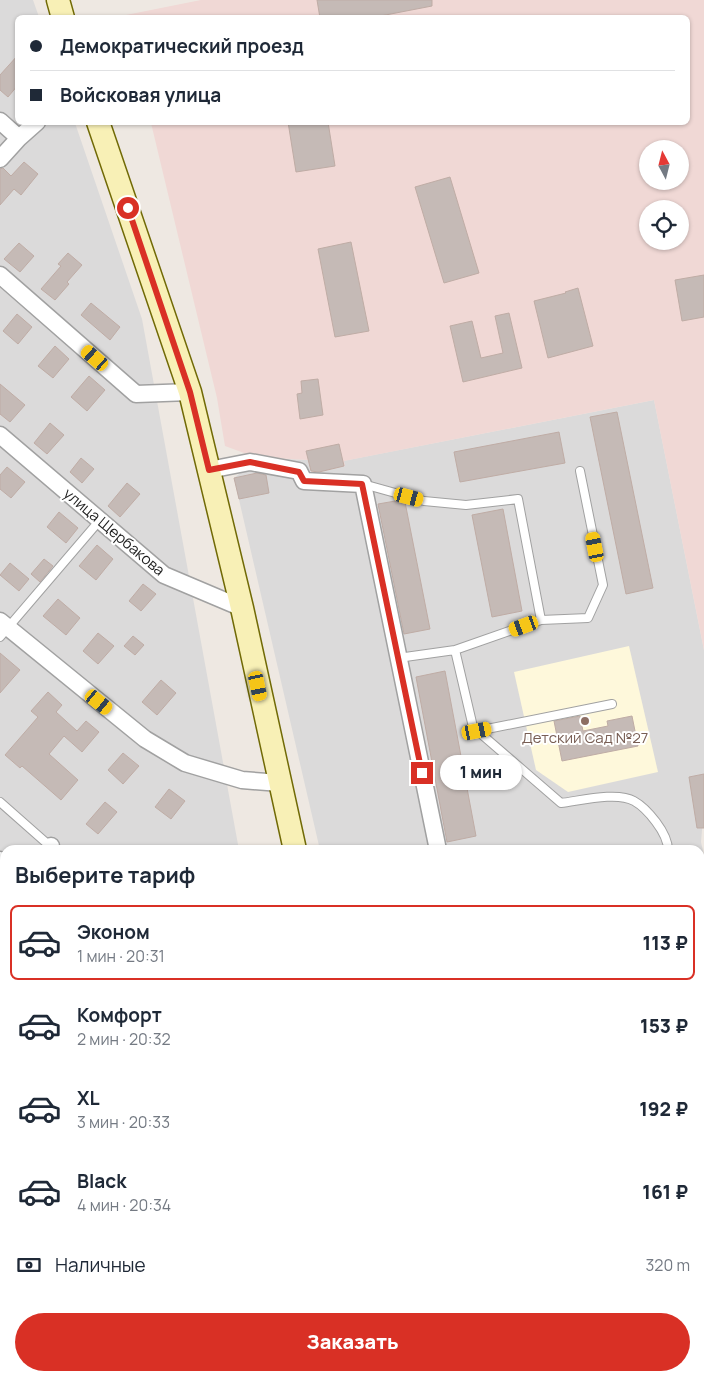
<!DOCTYPE html>
<html lang="ru">
<head>
<meta charset="utf-8">
<style>
  :root { --surface:#fff; --page:#f6f6f7; --text:#1f2937; --muted:#747a83; --line:#e0e1e3; --accent:#d93025 }
  body { margin:0; font-family:Manrope,sans-serif; background:var(--page); color:var(--text); height:100vh; display:flex; flex-direction:column; font-size:19px; white-space:nowrap }
  * { box-sizing:border-box; margin:0 }
  p { font-size:16px; color:var(--muted) }
  .icon { flex:none; width:28px; height:28px; fill:none; stroke:currentColor; stroke-width:2; stroke-linecap:round; stroke-linejoin:round }
  .map { position:relative; flex:1; overflow:hidden }
  .drawer { position:absolute; left:0px; top:845px; width:705px; height:536px; display:flex; flex-direction:column; background:var(--surface); border-radius:15px 15px 0 0; box-shadow:0 1px 4px #0004 }
  .drawer>* { flex:none }
  .banner { position:absolute; left:15px; top:15px; width:675px; height:110px; border-radius:8px; box-shadow:0 1px 4px #0004; display:grid; align-content:center; height:110px; padding:0 15px; background:var(--surface) }
  .needle { width:32px; rotate:353deg }
  .controls { position:absolute; left:639px; top:140px; display:grid; gap:10px }
  .controls a { display:grid; place-items:center; width:50px; height:50px; border-radius:50%; background:var(--surface); box-shadow:0 1px 4px #0004; font-size:25px }
  .end { position:absolute; width:22px; height:22px; margin:-11px; border:6px solid #d93025; background:#fff; box-shadow:0 0 0 2px #fff }
  .from { border-radius:50% }
  .bubble { position:absolute; height:35px; border-radius:18px; background:var(--surface); box-shadow:0 1px 4px #0004; font-size:16px; font-weight:800; line-height:35px; text-align:center }
  .car { position:absolute; width:15px; height:30px; margin:-15px -8px; border-radius:6px; box-shadow:0 0 4px 1px #0007; background:linear-gradient(#f5c518 24%,#345 0 40%,#f5c518 0 76%,#345 0 86%,#f5c518 0) }
  .banner b { display:flex; align-items:center; gap:18px; height:48px; font-size:19px }
  .banner b+b { border-top:1px solid var(--line) }
  .banner i { width:12px; height:12px; background:var(--text) }
  ul { padding:0; list-style:none }
  li { display:flex; align-items:center; gap:15px; height:75px; margin:0 10px 8px; padding:0 5px; border:2px solid transparent; border-radius:8px }
  li div { flex:1 }
  li b { display:block; font-size:19px }
  li em { font-style:normal; font-weight:800 }
  li.active { border-color:var(--accent) }
  li>.icon { width:45px; height:45px; stroke-width:1.5 }
  h2 { padding:0 15px; font-size:22px; line-height:60px }
  .pay { display:flex; align-items:center; gap:12px; height:55px; padding:0 15px; font-size:19px }
  .pay p { margin-inline-start:auto }
  .cta { display:flex; gap:10px; margin-top:auto; padding:10px 15px }
  .cta a { flex:1; height:58px; border-radius:30px; background:var(--accent); color:#fff; font-size:20px; font-weight:800; line-height:58px; text-align:center }
  .map>svg:first-child { display:block }
  .residential { fill:#dbdada }
  .industrial { fill:#e7d4e7 }
  .education { fill:#fef8db }
  .military { fill:#f0d8d5; fill-rule:evenodd }
  .forest { fill:#b0cd98 }
  .building { fill:#c5bab6; stroke:#bfaca5 }
  .lines { fill:none; stroke-linecap:round; stroke-linejoin:round }
  .service-casing { stroke:#a1a1a1; stroke-width:10 }
  .minor-casing { stroke:#a1a1a1; stroke-width:19 }
  .tertiary-casing { stroke:#a1a1a1; stroke-width:22 }
  .secondary-casing { stroke:#716a06; stroke-width:25 }
  .primary-casing { stroke:#934a02; stroke-width:28 }
  .service { stroke:#fff; stroke-width:8 }
  .minor { stroke:#fff; stroke-width:16 }
  .tertiary { stroke:#fff; stroke-width:20 }
  .secondary { stroke:#f8f0b6; stroke-width:22 }
  .primary { stroke:#fac19b; stroke-width:25 }
  .route { stroke:#d93025; stroke-width:6 }
  .education-dot { fill:#8d6e63; stroke:#fff; stroke-width:2 }
  .labels { text-anchor:middle; stroke-width:4; stroke-linejoin:round; paint-order:stroke }
  .street-label { font-size:15px; fill:#1d1d1d; stroke:#fff }
  .education-label { font-size:15px; fill:#785e54; stroke:#fff }
</style>
</head>
<body>
<div class="map">
<svg width="704" height="1381" viewBox="0 0 704 1381">
  <rect width="100%" height="100%" fill="#eee8e2"/>
  <!-- residential -->
  <path class="residential" d="M0,0H33L39,17L18,18V122L75,123L142,319L239,850H5V869L0,867Z
    M654,400L704,650V806L701,842L704,855V1108L700,1109V850H320L234,478L259,458L309,460L312,473L344,466L343,461Z
    M0,1302H5V1376H73L72,1381H0Z"/>
  <!-- industrial -->
  <path class="industrial" d="M704,1108V1214H702L700,1213V1109Z"/>
  <!-- education -->
  <path class="education" d="M629,646L658,772L568,792L536,770L514,672Z"/>
  <!-- military -->
  <path class="military" d="M201,0H704V650L654,400L344,461L345,466L312,474L308,460L255,457L225,446L217,398L151,123L688,122V18H127L126,15ZM648,149H680V181H648ZM648,209H680V241H648Z"/>
  <!-- forest -->
  <path class="forest" d="M209,1376H258L259,1381H210Z"/>
  <!-- building -->
  <path class="building" d="M317,0H432V6L370,18H320Z
    M18,55V85L8,97L0,90V75Z
    M288,122H328L335,166L296,172Z
    M24,162L38,174L21,195L14,189L0,205V169L3,168L11,176Z
    M450,177L479,273L444,283L415,187Z
    M351,242L369,331L335,337L318,249Z
    M19,243L34,256L20,272L4,259Z
    M68,253L82,265L67,282L69,284L55,300L41,289L61,266L58,264Z
    M704,275V317L682,321L675,280Z
    M578,288L593,346L548,358L534,301L566,293L565,292Z
    M91,303L120,327L110,340L81,315Z
    M509,313L522,368L463,382L450,326L472,321L481,358L503,353L495,316Z
    M17,314L32,327L18,344L3,331Z
    M55,346L69,359L53,378L38,366Z
    M89,376L105,390L87,411L71,397Z
    M318,379L323,415L300,419L297,394L302,393L301,381Z
    M0,384L25,405L10,422L0,414Z
    M617,412L653,588L626,594L590,417Z
    M50,423L64,435L47,454L34,443Z
    M559,432L565,463L460,482L454,452Z
    M339,444L344,466L319,472L311,471L306,451Z
    M81,458L94,469L82,483L70,472Z
    M7,467L25,482L11,498L0,489V475Z
    M257,473L266,475L269,493L239,499L234,478Z
    M127,483L140,494L120,517L108,506Z
    M401,500L405,502L430,629L404,634L378,504Z
    M503,509L522,611L492,617L472,515Z
    M59,512L78,528L66,543L47,527Z
    M97,545L113,559L96,580L79,566Z
    M44,559L53,566L40,582L31,574Z
    M10,563L29,579L19,591L0,575Z
    M143,584L156,594L141,611L129,601Z
    M58,599L80,618L66,635L43,616Z
    M98,633L114,646L98,664L83,651Z
    M133,636L144,645L135,655L124,646Z
    M0,653L20,670L0,693Z
    M445,671L476,836L447,842L416,677Z
    M161,680L176,693L157,715L142,702Z
    M48,692L62,705L56,712L77,731L86,721L99,732L82,752L64,736L49,754L78,780L61,800L22,766L20,768L5,755L38,717L31,711Z
    M580,716L583,731L608,726L607,721L632,716L638,746L562,761L554,721Z
    M123,753L139,766L123,784L108,770Z
    M704,774V828H697L689,777Z
    M169,789L185,801L171,819L155,807Z
    M105,802L117,812L98,834L86,824Z"/>
  <g class="lines">
    <!-- service casing -->
    <g class="service-casing">
      <path id="service" d="M363,484L424,501L466,505L518,499L541,620L455,650L473,727L561,803C579,801 617,791 634,801C643,806 650,814 656,822C662,830 668,840 668,850
        M541,620L588,618L603,585L580,471
        M0,637L100,520
        M398,658L455,650
        M477,731L612,704
        M0,802L51,847
        M0,1018L5,1020
        M700,1151L704,1150
        M0,1189L5,1191
        M700,1197L704,1198
        M314,1376L315,1381"/>
    </g>
    <!-- minor casing -->
    <g class="minor-casing">
      <path id="minor" d="M0,121L19,138
        M0,159L19,138L37,122
        M0,275L136,394L190,392
        M0,435L164,575L242,608
        M209,470L250,462L299,471L304,481L363,484L438,850
        M0,621L145,739L185,763L242,780L280,783
        M51,846V850
        M0,860L5,862
        M98,1381V1376"/>
    </g>
    <!-- tertiary casing -->
    <g class="tertiary-casing">
      <path id="tertiary" d="M0,1252L5,1251"/>
    </g>
    <!-- secondary casing -->
    <g class="secondary-casing">
      <path id="secondary" d="M58,0L63,18
        M98,122L190,392L242,608L295,850"/>
    </g>
    <!-- primary casing -->
    <g class="primary-casing">
      <path id="primary" d="M0,975L5,977
        M700,1257L704,1258"/>
    </g>
    <!-- service -->
    <use href="#service" class="service"/>
    <!-- minor -->
    <use href="#minor" class="minor"/>
    <!-- tertiary -->
    <use href="#tertiary" class="tertiary"/>
    <!-- secondary -->
    <use href="#secondary" class="secondary"/>
    <!-- primary -->
    <use href="#primary" class="primary"/>
  </g>
  <g class="lines">
    <!-- route -->
    <path class="route" d="M128,208L190,392L209,470L250,462L299,472L304,481L362,484L422,773"/>
  </g>
  <!-- markers -->
  <circle class="education-dot" cx="585" cy="721" r="5"/>
  <g class="labels">
    <!-- street labels -->
    <g class="street-label">
      <text transform="translate(114 532) rotate(40)" y="5">улица Щербакова</text>
    </g>
    <!-- education labels -->
    <g class="education-label">
      <text x="585" y="743">Детский Сад №27</text>
    </g>
  </g>
</svg>
<div class="controls">
<a><svg class="needle" viewBox="-14 -14 28 28"><path d="M0-13l5 13h-10z" fill="#e53935"/><path d="M0 13l5-13h-10z" fill="#747a83"/></svg></a>
<a><svg class="icon" aria-label="locate" viewBox="0 0 24 24"><circle cx="12" cy="12" r="6"/><path d="M12 2v4M12 18v4M2 12h4M18 12h4"/></svg></a>
</div>
<i class="end from" style="left:128px;top:208px"></i>
<i class="end" style="left:422px;top:773px"></i>
<div class="bubble" style="left:440px;top:755px;width:82px">1 мин</div>
<i class="car" style="left:95px;top:358px;rotate:311deg"></i>
<i class="car" style="left:409px;top:497px;rotate:105deg"></i>
<i class="car" style="left:595px;top:547px;rotate:349deg"></i>
<i class="car" style="left:524px;top:626px;rotate:250deg"></i>
<i class="car" style="left:258px;top:686px;rotate:168deg"></i>
<i class="car" style="left:99px;top:702px;rotate:129deg"></i>
<i class="car" style="left:477px;top:731px;rotate:79deg"></i>
<div class="banner">
<b><i class="from"></i>Демократический проезд</b>
<b><i></i>Войсковая улица</b>
</div>
<section class="drawer">
<h2>Выберите тариф</h2>
<ul>
<li class="active"><svg class="icon" aria-label="car" viewBox="0 0 24 24"><path d="M5 17H2v-5l4-1 3-4h7l3 4 3 1v5h-3M9 17h6M6 11h13"/><circle cx="7" cy="17" r="2"/><circle cx="17" cy="17" r="2"/></svg><div><b>Эконом</b><p>1 мин · 20:31</p></div><em>113 ₽</em></li>
<li><svg class="icon" aria-label="car" viewBox="0 0 24 24"><path d="M5 17H2v-5l4-1 3-4h7l3 4 3 1v5h-3M9 17h6M6 11h13"/><circle cx="7" cy="17" r="2"/><circle cx="17" cy="17" r="2"/></svg><div><b>Комфорт</b><p>2 мин · 20:32</p></div><em>153 ₽</em></li>
<li><svg class="icon" aria-label="car" viewBox="0 0 24 24"><path d="M5 17H2v-5l4-1 3-4h7l3 4 3 1v5h-3M9 17h6M6 11h13"/><circle cx="7" cy="17" r="2"/><circle cx="17" cy="17" r="2"/></svg><div><b>XL</b><p>3 мин · 20:33</p></div><em>192 ₽</em></li>
<li><svg class="icon" aria-label="car" viewBox="0 0 24 24"><path d="M5 17H2v-5l4-1 3-4h7l3 4 3 1v5h-3M9 17h6M6 11h13"/><circle cx="7" cy="17" r="2"/><circle cx="17" cy="17" r="2"/></svg><div><b>Black</b><p>4 мин · 20:34</p></div><em>161 ₽</em></li>
</ul>
<div class="pay"><svg class="icon" aria-label="cash" viewBox="0 0 24 24"><path d="M3 7h18v10H3z"/><circle cx="12" cy="12" r="2"/></svg>Наличные<p>320 m</p></div>
<div class="cta"><a>Заказать</a></div>
</section>
</div>
</body>
</html>
